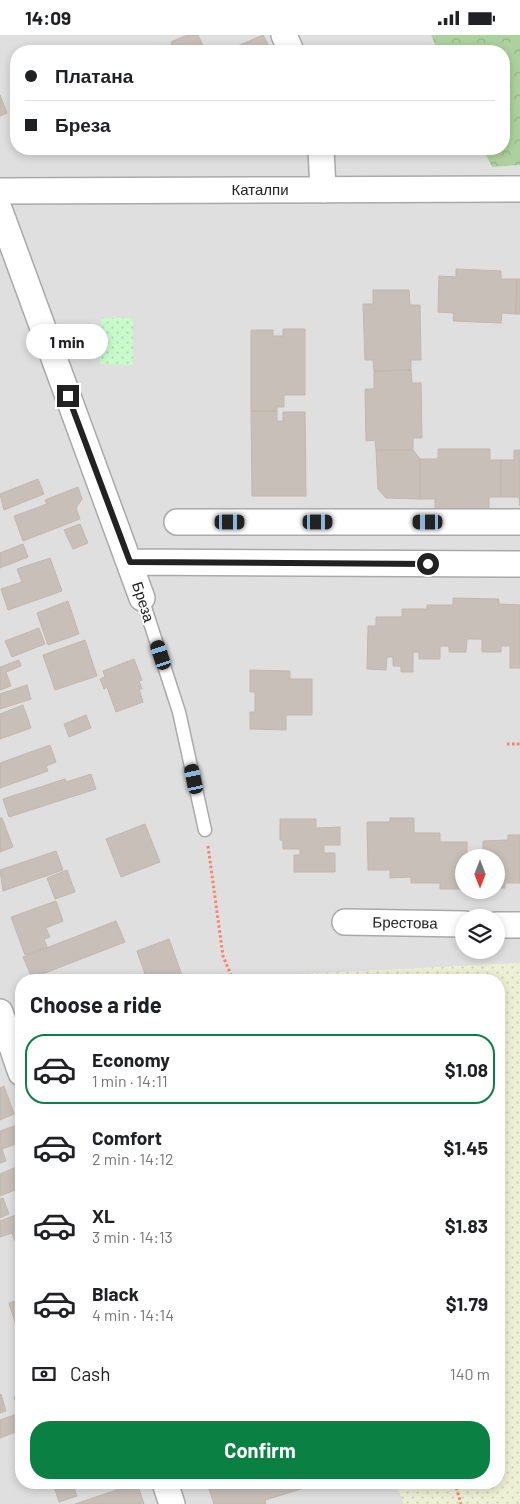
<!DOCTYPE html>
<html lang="en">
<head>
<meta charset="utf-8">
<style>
  :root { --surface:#fff; --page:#f6f6f6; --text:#202124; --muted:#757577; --line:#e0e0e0; --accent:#0b8043 }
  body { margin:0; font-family:Barlow,sans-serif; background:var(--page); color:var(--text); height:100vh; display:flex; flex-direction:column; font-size:19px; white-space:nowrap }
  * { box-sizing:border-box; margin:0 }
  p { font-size:16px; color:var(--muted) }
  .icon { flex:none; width:28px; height:28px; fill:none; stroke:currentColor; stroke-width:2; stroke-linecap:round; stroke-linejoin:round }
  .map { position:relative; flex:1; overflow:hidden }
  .sheet { position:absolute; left:15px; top:939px; width:490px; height:515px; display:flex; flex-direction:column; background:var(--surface); border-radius:20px; box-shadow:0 2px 8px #0003 }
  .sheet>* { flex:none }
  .guide { position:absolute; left:10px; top:10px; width:500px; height:110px; border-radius:20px; box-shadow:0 2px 8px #0003; display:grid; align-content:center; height:110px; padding:0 15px; background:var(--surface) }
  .needle { width:32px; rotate:180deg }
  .controls { position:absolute; left:455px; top:814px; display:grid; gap:10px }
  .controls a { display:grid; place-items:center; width:50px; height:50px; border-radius:50%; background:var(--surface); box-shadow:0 2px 8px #0003; font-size:25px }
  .end { position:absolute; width:22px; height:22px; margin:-11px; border:6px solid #222; background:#fff; box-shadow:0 0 0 2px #fff }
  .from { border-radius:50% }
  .bubble { position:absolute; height:35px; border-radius:18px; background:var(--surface); box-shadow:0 2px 8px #0003; font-size:16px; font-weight:700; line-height:35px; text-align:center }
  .car { position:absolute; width:15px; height:30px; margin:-15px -8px; border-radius:6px; box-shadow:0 0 4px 1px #0007; background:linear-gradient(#222 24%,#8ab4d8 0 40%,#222 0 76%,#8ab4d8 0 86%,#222 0) }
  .guide b { display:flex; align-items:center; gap:18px; height:48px; font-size:19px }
  .guide b+b { border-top:1px solid var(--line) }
  .guide i { width:12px; height:12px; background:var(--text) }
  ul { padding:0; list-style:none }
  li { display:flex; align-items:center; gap:15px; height:70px; margin:0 10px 8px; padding:0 5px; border:2px solid transparent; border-radius:20px }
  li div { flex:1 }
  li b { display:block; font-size:19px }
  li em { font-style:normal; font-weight:700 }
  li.current { border-color:var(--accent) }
  li>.icon { width:45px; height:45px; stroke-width:1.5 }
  h2 { padding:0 15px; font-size:22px; line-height:60px }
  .pay { display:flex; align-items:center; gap:12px; height:55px; padding:0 15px; font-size:19px }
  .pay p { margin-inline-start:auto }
  .cta { display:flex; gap:10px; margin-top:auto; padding:10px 15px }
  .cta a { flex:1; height:58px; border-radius:20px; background:var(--accent); color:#fff; font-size:20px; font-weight:700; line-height:58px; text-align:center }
  .status { display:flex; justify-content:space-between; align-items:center; height:35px; padding:0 25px; background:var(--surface); direction:ltr }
  .status svg { height:14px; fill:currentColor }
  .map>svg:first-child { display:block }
  .residential { fill:#e0dfdf; fill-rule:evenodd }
  .farmland { fill:url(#farmland-dots) }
  .forest { fill:url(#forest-crowns) }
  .park { fill:url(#park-dots) }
  .building { fill:#c7bfb8; stroke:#c4b6ab }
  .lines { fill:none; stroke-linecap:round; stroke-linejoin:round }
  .service-casing { stroke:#a9a9a9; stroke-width:15 }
  .minor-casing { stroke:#a9a9a9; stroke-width:28 }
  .path { stroke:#fa8072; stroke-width:3; stroke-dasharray:2.5 2.5; stroke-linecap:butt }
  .service { stroke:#fff; stroke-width:12 }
  .minor { stroke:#fff; stroke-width:25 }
  .route { stroke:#222; stroke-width:6 }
  .labels { text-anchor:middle; stroke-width:4.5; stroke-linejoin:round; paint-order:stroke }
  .street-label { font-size:15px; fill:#222; stroke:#fff }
</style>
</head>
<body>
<div class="status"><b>14:09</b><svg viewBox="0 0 49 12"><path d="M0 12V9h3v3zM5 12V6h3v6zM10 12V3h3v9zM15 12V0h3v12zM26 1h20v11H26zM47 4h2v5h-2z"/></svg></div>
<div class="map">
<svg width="520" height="1469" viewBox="0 0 520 1469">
  <defs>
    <pattern id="farmland-dots" width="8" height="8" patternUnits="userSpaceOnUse" patternTransform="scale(1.25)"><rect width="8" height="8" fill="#eef0d5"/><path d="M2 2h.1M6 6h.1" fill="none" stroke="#ccceb7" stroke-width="1.8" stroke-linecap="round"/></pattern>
    <pattern id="forest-crowns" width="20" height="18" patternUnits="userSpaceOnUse" patternTransform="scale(1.25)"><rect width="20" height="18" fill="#add19e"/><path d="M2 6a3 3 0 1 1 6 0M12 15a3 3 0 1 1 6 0" fill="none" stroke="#95b388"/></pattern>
    <pattern id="park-dots" width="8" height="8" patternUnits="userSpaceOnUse" patternTransform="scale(1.25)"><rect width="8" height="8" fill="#c8facc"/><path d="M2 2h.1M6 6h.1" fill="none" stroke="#acd6af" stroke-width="1.8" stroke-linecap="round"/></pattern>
  </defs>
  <rect width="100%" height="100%" fill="#f2efe9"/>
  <!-- residential -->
  <path class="residential" d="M0,0H431L438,16H16V114H483L492,132L520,130V928L220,945H21V1448H396L404,1469H0ZM464,822H496V855H464ZM464,882H496V915H464Z"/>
  <!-- farmland -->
  <path class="farmland" d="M520,928V1469H404L396,1448H499V945L219,943Z"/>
  <!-- forest -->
  <path class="forest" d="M431,0H520V130L492,132L483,114H504V16H438Z"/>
  <!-- park -->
  <path class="park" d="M101,283H133V330L100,329Z"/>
  <!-- building -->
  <path class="building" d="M187,0H198L205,15L174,16L171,7Z
    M263,0L270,13L263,16H226Z
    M0,60L7,78L0,81Z
    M456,234L501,236V244H517L516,279L502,278L501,288L453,286L454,278L438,277L439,241L456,242Z
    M517,244H520V279H516Z
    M373,255H409L410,270H420L421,325H411V335L374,336L373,325H365L363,269H373Z
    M283,294H305V360H284V372H277V376H251V295H273V301H283Z
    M411,335L412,348H421L422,403H413V415H376L375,405L366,406L365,354H374V336Z
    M251,376H277V386H283V377H305L306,461H252Z
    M438,414H490V425H501V462H489V474H435V464H420V424H438Z
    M376,415H413L420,424V464L386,463L378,454Z
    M514,415H520V471L519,462H501V425H514Z
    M38,444L44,459L4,475L0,459Z
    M78,452L82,464L76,473L80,484L23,506L14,481L47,469L45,465Z
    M80,489L88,508L73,514L64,495Z
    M23,509L28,522L0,533V518Z
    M50,523L62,556L8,575L1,554L22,547L17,534Z
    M453,563L499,564V569L520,570V633H510V611H501V617H482V604H467L466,617H449V611H440V624H419V617H413V637H401V631H393V622H387L386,635L367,634L368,591H376V582H402V574H427V570H453Z
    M68,566L79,599L48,610L37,578Z
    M39,593L45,609L12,622L5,606Z
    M85,605L97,641L55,655L43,620Z
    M134,624L142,645L139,646L142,654H139L143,667L116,677L107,652L104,654L100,644L105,642L103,636Z
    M19,625L21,631L6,637L11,651L0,655V632Z
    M250,635L290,636V644H312V680H286V695L250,694V677H255V657H250Z
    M27,650L31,664L0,674V659Z
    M23,670L31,693L0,704V679Z
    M86,680L91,693L69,702L64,689Z
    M50,710L56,727L46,731L48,736L0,753V728Z
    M91,739L96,754L9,782L3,764L65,744L66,747Z
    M0,783H2L13,812L0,817Z
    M390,783H414V798H440V807H467V821H483V806L508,805V800H520V848H505V853H496V822H464V854H440V848H411V842L390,843V835H368L367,787H390Z
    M280,784H316V793L340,792V810H324V818H335V837H294V820H300V814H283V805H280Z
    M145,789L160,827L121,842L106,804Z
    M56,816L63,835L3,856L0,835Z
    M67,835L75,857L55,864L47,843Z
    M467,855H488V858H467Z
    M56,866L63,886L46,893L50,902L44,904L47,912L25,920L11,882Z
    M116,886L125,907L32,943L23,922Z
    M169,904L183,943L147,945L137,916Z
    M4,1051L14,1079L0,1085V1053Z
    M20,1089L21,1107L2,1114L6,1126L0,1128V1096Z
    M21,1130V1163L17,1154L0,1161V1139Z
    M3,1163L9,1179L0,1183V1164Z
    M21,1178V1204L15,1206L12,1198L0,1202V1186Z
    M21,1264V1285L15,1287L9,1268Z
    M1,1359L6,1376L0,1378V1360Z
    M21,1359V1395L0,1403V1385L20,1378L14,1362Z
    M53,1448H72L77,1461L59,1467Z
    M137,1448L144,1469H75Z
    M220,1448H318V1449L265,1465L266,1469H214L208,1451Z"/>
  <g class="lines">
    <!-- service casing -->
    <g class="service-casing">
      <path id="service" d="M142,563L179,677L205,795"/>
    </g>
    <!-- minor casing -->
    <g class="minor-casing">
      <path id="minor" d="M284,0L291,16
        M321,114L323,155
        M0,156L520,154
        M0,176L142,563
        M177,487H520
        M130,527L520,529
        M345,887L464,889
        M496,890H520
        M0,977L21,1038
        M165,1448L172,1469"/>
    </g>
    <!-- path -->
    <path class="path" d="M507,709H520
      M208,811L223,921L233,945
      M455,1448L461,1469"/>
    <!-- service -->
    <use href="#service" class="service"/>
    <!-- minor -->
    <use href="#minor" class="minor"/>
  </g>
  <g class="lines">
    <!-- route -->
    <path class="route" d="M68,361L130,527L428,529"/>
  </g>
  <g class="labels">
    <!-- street labels -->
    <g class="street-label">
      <text x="260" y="160">Каталпи</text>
      <text transform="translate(143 567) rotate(72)" y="5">Бреза</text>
      <text transform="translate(405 888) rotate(1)" y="5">Брестова</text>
    </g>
  </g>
</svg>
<div class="controls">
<a><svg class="needle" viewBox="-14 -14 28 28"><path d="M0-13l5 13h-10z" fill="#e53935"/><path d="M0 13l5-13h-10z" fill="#757577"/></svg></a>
<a><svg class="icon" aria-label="layers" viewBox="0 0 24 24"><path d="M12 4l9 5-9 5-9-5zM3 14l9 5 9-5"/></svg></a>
</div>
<i class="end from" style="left:428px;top:529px"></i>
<i class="end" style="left:68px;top:361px"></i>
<div class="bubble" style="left:26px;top:289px;width:82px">1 min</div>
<i class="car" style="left:230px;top:487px;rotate:90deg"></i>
<i class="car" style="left:318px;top:487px;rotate:90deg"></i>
<i class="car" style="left:428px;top:487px;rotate:270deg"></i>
<i class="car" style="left:161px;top:620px;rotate:342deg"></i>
<i class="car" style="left:194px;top:744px;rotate:348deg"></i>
<div class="guide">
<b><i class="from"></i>Платана</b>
<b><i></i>Бреза</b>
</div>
<section class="sheet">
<h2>Choose a ride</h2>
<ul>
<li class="current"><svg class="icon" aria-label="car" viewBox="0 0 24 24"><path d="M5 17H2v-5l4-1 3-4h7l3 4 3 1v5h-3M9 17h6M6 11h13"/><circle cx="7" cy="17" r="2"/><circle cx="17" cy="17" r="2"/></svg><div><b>Economy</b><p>1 min · 14:11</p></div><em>$1.08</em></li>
<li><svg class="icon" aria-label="car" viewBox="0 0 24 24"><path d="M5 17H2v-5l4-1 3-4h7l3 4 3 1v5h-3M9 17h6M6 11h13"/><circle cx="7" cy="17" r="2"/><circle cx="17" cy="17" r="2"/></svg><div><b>Comfort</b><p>2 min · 14:12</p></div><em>$1.45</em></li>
<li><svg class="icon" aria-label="car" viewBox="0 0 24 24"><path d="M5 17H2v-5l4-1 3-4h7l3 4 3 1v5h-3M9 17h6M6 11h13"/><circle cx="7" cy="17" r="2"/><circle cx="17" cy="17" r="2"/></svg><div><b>XL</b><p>3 min · 14:13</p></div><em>$1.83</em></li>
<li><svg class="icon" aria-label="car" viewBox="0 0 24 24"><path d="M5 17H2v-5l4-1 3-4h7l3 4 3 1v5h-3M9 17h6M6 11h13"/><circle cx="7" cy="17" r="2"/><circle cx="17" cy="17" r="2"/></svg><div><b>Black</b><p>4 min · 14:14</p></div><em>$1.79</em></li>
</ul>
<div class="pay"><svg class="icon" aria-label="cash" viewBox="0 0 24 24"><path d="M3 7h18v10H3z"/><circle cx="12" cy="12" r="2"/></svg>Cash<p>140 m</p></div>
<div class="cta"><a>Confirm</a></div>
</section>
</div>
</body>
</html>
